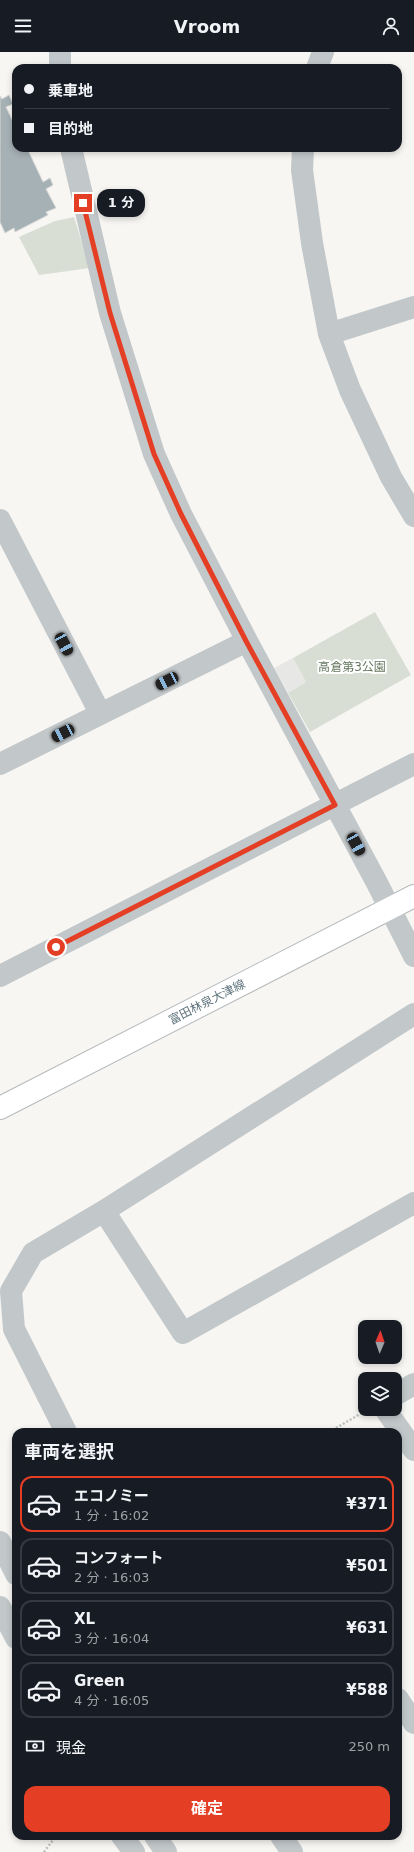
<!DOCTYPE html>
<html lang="ja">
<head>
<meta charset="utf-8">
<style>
  :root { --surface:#171b24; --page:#20242c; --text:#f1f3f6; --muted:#9ea1a6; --line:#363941; --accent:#e43f25 }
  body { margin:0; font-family:"DejaVu Sans","Noto Sans JP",sans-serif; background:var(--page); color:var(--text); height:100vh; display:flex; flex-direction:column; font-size:15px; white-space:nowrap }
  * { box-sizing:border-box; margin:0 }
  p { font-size:13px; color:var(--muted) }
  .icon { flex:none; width:22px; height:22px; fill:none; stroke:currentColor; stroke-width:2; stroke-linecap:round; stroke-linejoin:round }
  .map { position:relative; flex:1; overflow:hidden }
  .panel { position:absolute; left:12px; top:1376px; width:390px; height:412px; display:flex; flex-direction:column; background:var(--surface); border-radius:12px; box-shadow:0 2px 6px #0003 }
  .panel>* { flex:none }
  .guide { position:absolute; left:12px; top:12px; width:390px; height:88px; border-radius:12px; box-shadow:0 2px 6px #0003; display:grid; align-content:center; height:88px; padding:0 12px; background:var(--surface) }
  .needle { width:26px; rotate:2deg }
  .buttons { position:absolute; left:358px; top:1268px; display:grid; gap:8px }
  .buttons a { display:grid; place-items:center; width:44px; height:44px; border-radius:8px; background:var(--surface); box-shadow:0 2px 6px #0003; font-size:20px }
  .end { position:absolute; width:18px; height:18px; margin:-9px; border:5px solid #e43f25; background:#fff; box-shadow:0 0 0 2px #fff }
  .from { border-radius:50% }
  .bubble { position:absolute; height:28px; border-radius:12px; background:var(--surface); box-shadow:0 2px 6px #0003; font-size:13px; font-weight:700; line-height:28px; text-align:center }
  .car { position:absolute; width:12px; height:24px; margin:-12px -6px; border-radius:5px; box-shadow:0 0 3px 1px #0007; background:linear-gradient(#222 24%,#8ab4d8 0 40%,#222 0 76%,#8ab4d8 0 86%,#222 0) }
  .guide b { display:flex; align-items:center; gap:14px; height:38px; font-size:15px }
  .guide b+b { border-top:1px solid var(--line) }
  .guide i { width:10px; height:10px; background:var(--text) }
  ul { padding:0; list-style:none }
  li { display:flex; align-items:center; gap:12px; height:56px; margin:0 8px 6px; padding:0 4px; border:2px solid var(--line); border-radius:12px }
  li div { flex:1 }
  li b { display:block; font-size:15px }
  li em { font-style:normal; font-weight:700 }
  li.active { border-color:var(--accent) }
  li>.icon { width:36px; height:36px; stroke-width:1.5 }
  h2 { padding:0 12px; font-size:18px; line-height:48px }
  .pay { display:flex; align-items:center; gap:10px; height:44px; padding:0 12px; font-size:15px }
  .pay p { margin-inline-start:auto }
  .action { display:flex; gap:8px; margin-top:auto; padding:8px 12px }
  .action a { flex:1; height:46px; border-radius:12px; background:var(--accent); color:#fff; font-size:16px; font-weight:700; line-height:46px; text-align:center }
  header { display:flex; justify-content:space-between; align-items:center; height:52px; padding:0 12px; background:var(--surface); font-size:18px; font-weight:700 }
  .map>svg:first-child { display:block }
  .built { fill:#e7e8e6 }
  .green { fill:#d8ded4 }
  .building { fill:#a6b1b5; stroke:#d8d8d6 }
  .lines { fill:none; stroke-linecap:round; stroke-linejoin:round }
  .primary-casing { stroke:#b5babd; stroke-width:24 }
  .path { stroke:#bcbfc0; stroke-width:2.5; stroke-dasharray:2 2; stroke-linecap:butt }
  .minor { stroke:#c2c7c9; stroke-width:22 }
  .tertiary { stroke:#c2c7c9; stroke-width:22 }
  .primary { stroke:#fff; stroke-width:22 }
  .route { stroke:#e43f25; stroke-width:5 }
  .labels { text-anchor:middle; stroke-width:4; stroke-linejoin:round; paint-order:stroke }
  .park-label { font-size:12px; fill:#667760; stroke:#fff }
  .street-label { font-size:12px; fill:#61757e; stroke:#fff }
</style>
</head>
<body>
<header><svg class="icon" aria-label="menu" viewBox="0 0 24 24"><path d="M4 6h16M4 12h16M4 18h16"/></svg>Vroom<svg class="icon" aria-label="person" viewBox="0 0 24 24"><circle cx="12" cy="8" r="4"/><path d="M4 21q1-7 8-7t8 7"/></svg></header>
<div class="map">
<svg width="414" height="1800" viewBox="0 0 414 1800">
  <rect width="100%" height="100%" fill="#f7f6f3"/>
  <!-- built -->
  <path class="built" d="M293,606L306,630L288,641L274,616Z"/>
  <!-- green -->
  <path class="green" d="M74,165L90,216L39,223L19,185L55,169Z
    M375,560L411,623L310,680L288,641L306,630L293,606Z"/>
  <!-- building -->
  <path class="building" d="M9,43L13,52L6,55L16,76V96H27L43,130L50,126L53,133L46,137L56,156L46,160L48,163L15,180L14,176L5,181L0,170V44L2,47Z"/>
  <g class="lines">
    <!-- primary casing -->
    <g class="primary-casing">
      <path id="primary" d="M0,1056L414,844"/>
    </g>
    <!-- path -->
    <path class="path" d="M329,1380L362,1361
      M44,1800L56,1784"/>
    <!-- minor -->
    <path class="minor" d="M60,0V16
      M317,16L323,0
      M71,96L110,261L154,402L181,462L247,589L377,831L414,904
      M303,96L302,118L312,191L329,282L350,338L391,425L414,464
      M329,282L414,255
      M0,468L100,661
      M0,712L247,589
      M0,924L414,712
      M104,1159L183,1281L414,1151
      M395,1343L414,1332
      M385,1357L414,1398
      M66,1380L14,1277L11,1239L33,1201L104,1159L414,962
      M398,1647L414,1671
      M281,1784L292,1800"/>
    <!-- tertiary -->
    <path class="tertiary" d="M0,1490L16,1522
      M0,1555L16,1586
      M122,1784L134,1800
      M155,1784L166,1800"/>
    <!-- primary -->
    <use href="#primary" class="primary"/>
  </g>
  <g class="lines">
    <!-- route -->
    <path class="route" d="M56,895L335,753L246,589L181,462L154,402L110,261L83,151"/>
  </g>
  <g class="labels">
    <!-- park labels -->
    <g class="park-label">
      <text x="352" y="619">高倉第3公園</text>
    </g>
    <!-- street labels -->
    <g class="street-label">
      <text transform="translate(207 950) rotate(-27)" y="4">富田林泉大津線</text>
    </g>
  </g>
</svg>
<div class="buttons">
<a><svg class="needle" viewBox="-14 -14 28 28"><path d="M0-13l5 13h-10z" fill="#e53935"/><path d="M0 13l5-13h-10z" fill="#9ea1a6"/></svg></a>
<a><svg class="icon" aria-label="layers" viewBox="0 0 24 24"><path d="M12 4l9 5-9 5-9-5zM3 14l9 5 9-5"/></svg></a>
</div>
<i class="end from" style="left:56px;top:895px"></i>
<i class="end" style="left:83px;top:151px"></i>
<div class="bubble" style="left:97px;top:137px;width:48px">1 分</div>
<i class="car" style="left:64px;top:592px;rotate:152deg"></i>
<i class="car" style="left:167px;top:629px;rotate:244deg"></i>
<i class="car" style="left:63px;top:681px;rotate:243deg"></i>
<i class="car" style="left:356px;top:792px;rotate:152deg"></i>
<div class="guide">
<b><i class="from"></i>乗車地</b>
<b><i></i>目的地</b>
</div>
<section class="panel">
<h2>車両を選択</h2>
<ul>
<li class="active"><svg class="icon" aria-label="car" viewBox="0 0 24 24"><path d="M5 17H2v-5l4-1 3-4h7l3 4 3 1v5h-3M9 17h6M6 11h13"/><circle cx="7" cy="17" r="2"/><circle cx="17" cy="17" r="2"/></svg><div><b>エコノミー</b><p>1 分 · 16:02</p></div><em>¥371</em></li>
<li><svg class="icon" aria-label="car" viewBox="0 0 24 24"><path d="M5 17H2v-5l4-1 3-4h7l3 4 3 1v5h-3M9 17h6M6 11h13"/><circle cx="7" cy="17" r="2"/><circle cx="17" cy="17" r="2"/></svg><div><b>コンフォート</b><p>2 分 · 16:03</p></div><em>¥501</em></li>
<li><svg class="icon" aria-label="car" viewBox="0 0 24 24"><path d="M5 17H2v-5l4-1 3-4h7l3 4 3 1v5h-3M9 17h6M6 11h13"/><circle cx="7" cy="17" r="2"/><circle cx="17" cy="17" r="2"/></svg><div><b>XL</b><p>3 分 · 16:04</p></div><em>¥631</em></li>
<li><svg class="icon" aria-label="car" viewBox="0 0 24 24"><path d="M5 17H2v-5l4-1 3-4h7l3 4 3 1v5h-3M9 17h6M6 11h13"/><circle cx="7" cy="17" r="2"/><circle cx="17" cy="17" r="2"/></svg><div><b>Green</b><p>4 分 · 16:05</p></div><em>¥588</em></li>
</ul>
<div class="pay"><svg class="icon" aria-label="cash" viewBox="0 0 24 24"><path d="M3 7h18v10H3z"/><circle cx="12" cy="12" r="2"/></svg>現金<p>250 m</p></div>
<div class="action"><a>確定</a></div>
</section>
</div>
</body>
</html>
